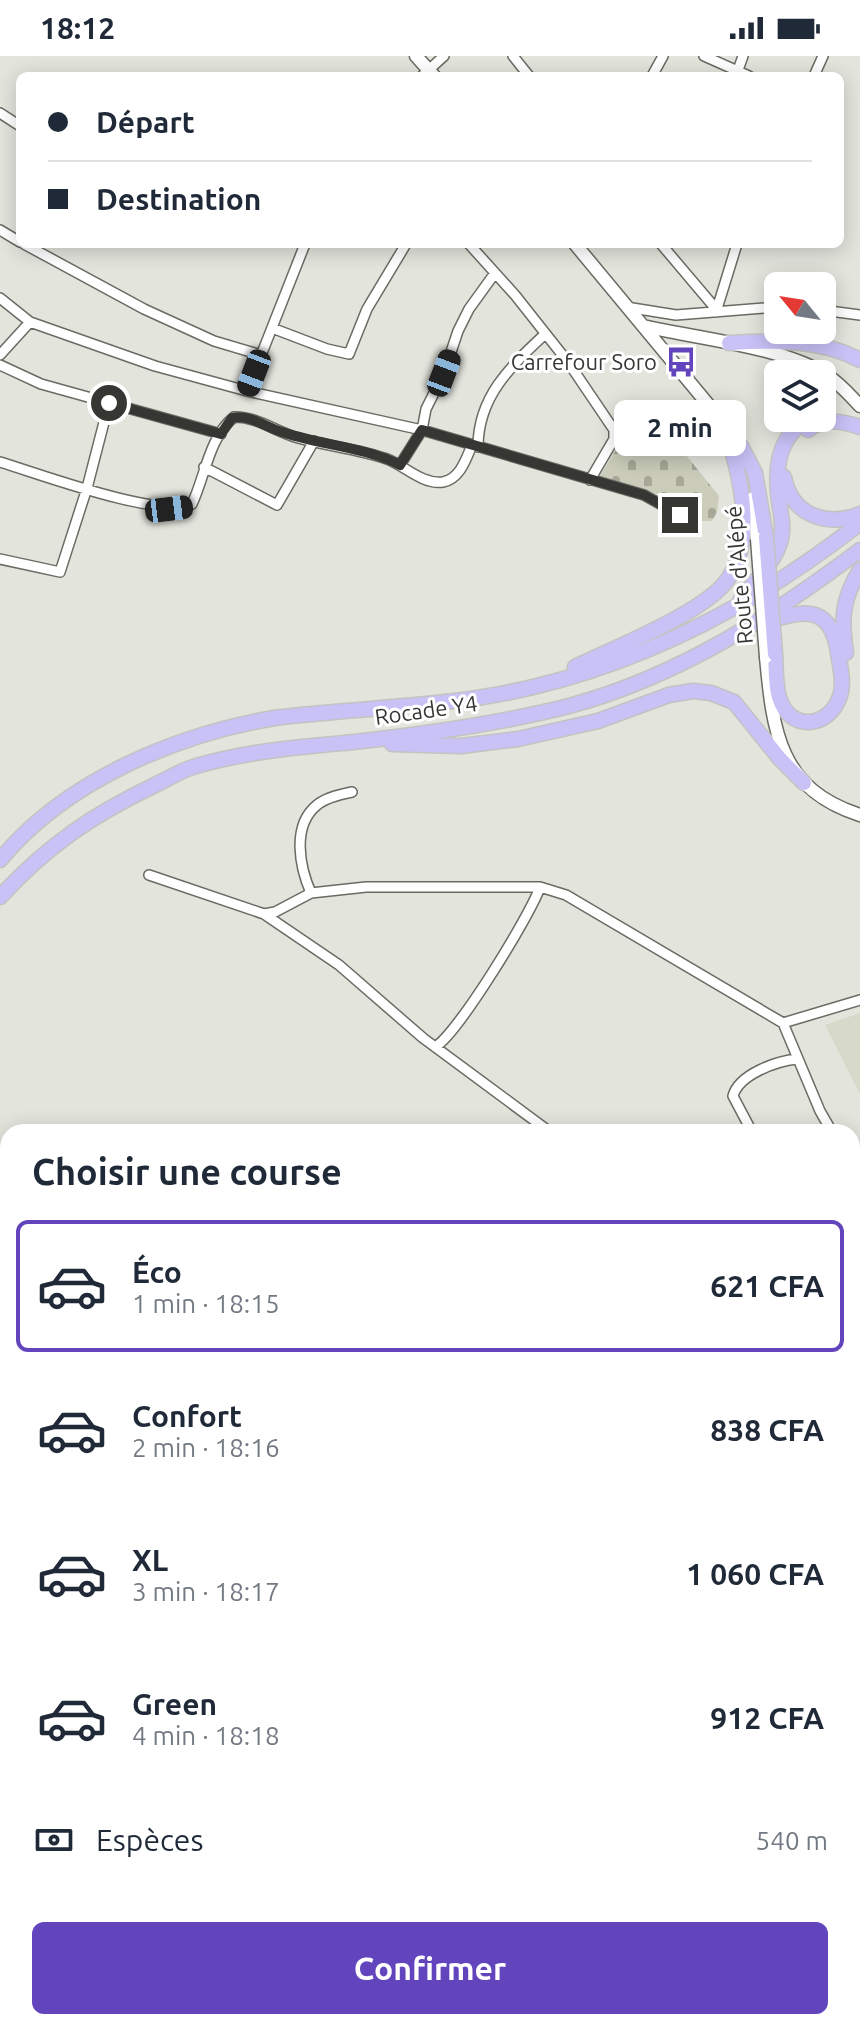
<!DOCTYPE html>
<html lang="fr">
<head>
<meta charset="utf-8">
<style>
  :root { --surface:#fff; --page:#f6f6f7; --text:#1f2937; --muted:#747a83; --line:#e0e1e3; --accent:#6245bd }
  body { margin:0; font-family:Ubuntu,sans-serif; background:var(--page); color:var(--text); height:100vh; display:flex; flex-direction:column; font-size:30px; white-space:nowrap }
  * { box-sizing:border-box; margin:0 }
  p { font-size:26px; color:var(--muted) }
  .icon { flex:none; width:44px; height:44px; fill:none; stroke:currentColor; stroke-width:2; stroke-linecap:round; stroke-linejoin:round }
  .map { position:relative; flex:1; overflow:hidden }
  .sheet { position:absolute; left:0px; top:1068px; width:860px; height:906px; display:flex; flex-direction:column; background:var(--surface); border-radius:24px 24px 0 0; box-shadow:0 4px 20px #0003 }
  .sheet>* { flex:none }
  .banner { position:absolute; left:16px; top:16px; width:828px; height:176px; border-radius:12px; box-shadow:0 4px 20px #0003; display:grid; align-content:center; height:176px; padding:0 32px; background:var(--surface) }
  .needle { width:52px; rotate:300deg }
  .controls { position:absolute; left:764px; top:216px; display:grid; gap:16px }
  .controls a { display:grid; place-items:center; width:72px; height:72px; border-radius:12px; background:var(--surface); box-shadow:0 4px 20px #0003; font-size:40px }
  .end { position:absolute; width:36px; height:36px; margin:-18px; border:10px solid #363633; background:#fff; box-shadow:0 0 0 4px #fff }
  .from { border-radius:50% }
  .bubble { position:absolute; height:56px; border-radius:12px; background:var(--surface); box-shadow:0 4px 20px #0003; font-size:26px; font-weight:700; line-height:56px; text-align:center }
  .car { position:absolute; width:24px; height:48px; margin:-24px -12px; border-radius:10px; box-shadow:0 0 6px 2px #0007; background:linear-gradient(#222 24%,#8ab4d8 0 40%,#222 0 76%,#8ab4d8 0 86%,#222 0) }
  .banner b { display:flex; align-items:center; gap:28px; height:76px; font-size:30px }
  .banner b+b { border-top:2px solid var(--line) }
  .banner i { width:20px; height:20px; background:var(--text) }
  ul { padding:0; list-style:none }
  li { display:flex; align-items:center; gap:24px; height:132px; margin:0 16px 12px; padding:0 16px; border:4px solid transparent; border-radius:12px }
  li div { flex:1 }
  li b { display:block; font-size:30px }
  li em { font-style:normal; font-weight:700 }
  li.selected { border-color:var(--accent) }
  li>.icon { width:72px; height:72px; stroke-width:1.5 }
  h2 { padding:0 32px; font-size:36px; line-height:96px }
  .pay { display:flex; align-items:center; gap:20px; height:88px; padding:0 32px; font-size:30px }
  .pay p { margin-inline-start:auto }
  .primary-button { display:flex; gap:16px; margin-top:auto; padding:16px 32px }
  .primary-button a { flex:1; height:92px; border-radius:12px; background:var(--accent); color:#fff; font-size:32px; font-weight:700; line-height:92px; text-align:center }
  .status { display:flex; justify-content:space-between; align-items:center; height:56px; padding:0 40px; background:var(--surface); direction:ltr }
  .status svg { height:22px; fill:currentColor }
  .map>svg:first-child { display:block }
  .built { fill:#d7d9c9 }
  .cemetery { fill:url(#cemetery-stones) }
  .lines { fill:none; stroke-linecap:round; stroke-linejoin:round }
  .stream { stroke:#b7b5d3; stroke-width:2 }
  .minor-casing { stroke:#6a6b63; stroke-width:12 }
  .secondary-casing { stroke:#6a6b63; stroke-width:15 }
  .trunk-casing { stroke:#c3c3c2; stroke-width:17 }
  .minor { stroke:#fff; stroke-width:9 }
  .secondary { stroke:#fff; stroke-width:12 }
  .trunk { stroke:#c8c2f7; stroke-width:14 }
  .secondary-bridge-casing { stroke:#6a6b63; stroke-width:15; stroke-linecap:butt }
  .trunk-bridge-casing { stroke:#c3c3c2; stroke-width:17; stroke-linecap:butt }
  .secondary-bridge { stroke:#fff; stroke-width:12 }
  .trunk-bridge { stroke:#c8c2f7; stroke-width:14 }
  .route { stroke:#363633; stroke-width:10 }
  .labels { text-anchor:middle; stroke-width:6; stroke-linejoin:round; paint-order:stroke }
  .poi-label { font-size:22px; fill:#363633; stroke:#fff; text-anchor:end }
  .street-label { font-size:22px; fill:#363633; stroke:#fff }
</style>
</head>
<body>
<div class="status"><b>18:12</b><svg viewBox="0 0 49 12"><path d="M0 12V9h3v3zM5 12V6h3v6zM10 12V3h3v9zM15 12V0h3v12zM26 1h20v11H26zM47 4h2v5h-2z"/></svg></div>
<div class="map">
<svg width="860" height="1973" viewBox="0 0 860 1973">
  <defs>
    <pattern id="cemetery-stones" width="16" height="16" patternUnits="userSpaceOnUse" patternTransform="scale(2)"><rect width="16" height="16" fill="#cbcdba"/><path d="M2 7V4a2 2 0 0 1 4 0v3zM10 15v-3a2 2 0 0 1 4 0v3z" fill="#a6a798"/></pattern>
  </defs>
  <rect width="100%" height="100%" fill="#e3e4dc"/>
  <!-- built -->
  <path class="built" d="M860,957V1038L825,969Z"/>
  <!-- cemetery -->
  <path class="cemetery" d="M657,363L719,440L717,456L712,465H696L663,440L600,420L626,377Z"/>
  <g class="lines">
    <!-- stream -->
    <path class="stream" d="M0,1192L8,1203
      M852,1349L860,1339
      M852,1628L860,1631
      M266,1973V1966
      M633,1973L648,1966"/>
    <!-- minor casing -->
    <g class="minor-casing">
      <path id="minor" d="M513,0L529,20
        M704,0L749,20
        M737,17L743,0
        M422,20L444,0
        M652,20L663,0
        M814,20L823,0
        M0,57L20,70
        M0,174L20,186
        M24,188L144,253L214,285L261,299
        M469,188L515,239L568,306L614,374V383L590,424
        M661,188L716,253
        M0,242L30,266L155,310L247,335L422,374L644,439L680,459
        M626,251L676,259L778,251
        M822,254L860,259
        M716,256L737,188
        M272,272L327,293L349,298L367,253L406,188
        M0,299L30,266
        M0,309L41,328L221,378
        M247,335L305,188
        M478,391C478,341 510,311 544,279
        M0,406C40,418 158,462 192,448C205,421 209,381 234,361C255,360 277,376 298,382C327,390 359,393 387,403C405,410 423,429 443,426C460,423 466,403 472,389
        M400,409L422,374L426,353L444,317L458,275L469,253L495,217
        M204,411L277,449L314,385
        M0,503L60,516L87,432L109,347
        M149,819L264,858L339,909L423,982L550,1076
        M311,837C300,812 291,770 317,749C325,742 342,738 352,736
        M264,858L275,856L311,837L366,831H540L566,839L783,967L860,944
        M783,967L820,1055L832,1076
        M435,991C457,979 531,858 540,831
        M752,1076L733,1040C739,1018 777,1005 797,1003
        M852,1107L860,1106
        M852,1463L860,1460
        M852,1531L854,1534
        M852,1868L860,1871
        M509,1973L524,1966
        M830,1973L832,1966"/>
    </g>
    <!-- secondary casing -->
    <g class="secondary-casing">
      <path id="secondary" d="M416,0L434,20
        M575,188L726,370
        M643,270C695,282 785,291 828,320C840,328 850,339 860,350
        M753,442L757,483
        M766,601C773,676 779,733 860,759"/>
    </g>
    <!-- trunk casing -->
    <g class="trunk-casing">
      <path id="trunk" d="M729,287C775,285 819,282 860,304
        M808,374C824,361 841,365 860,371
        M741,390L755,417L766,481
        M784,421C791,458 826,472 860,458
        M740,545C753,526 776,506 781,483C784,470 781,459 779,446C774,412 778,377 812,362
        M766,566C799,556 828,546 837,591C839,606 845,626 840,640C829,673 789,676 779,641C775,628 776,612 775,598
        M846,597C841,563 842,543 860,514
        M575,611C614,592 706,556 728,523C758,479 738,409 722,363
        M392,688L461,690L518,683L598,665L669,639L693,635L711,637L734,646L780,703L804,727
        M0,804C65,725 175,679 274,662C294,659 315,658 334,656C401,650 468,647 533,631C654,602 762,544 860,467
        M0,841C47,790 92,759 155,729C168,723 180,715 193,711C246,695 300,691 354,686C426,678 499,668 569,650C677,621 771,561 860,494"/>
    </g>
    <!-- minor -->
    <use href="#minor" class="minor"/>
    <!-- secondary -->
    <use href="#secondary" class="secondary"/>
    <!-- trunk -->
    <use href="#trunk" class="trunk"/>
    <!-- secondary-bridge casing -->
    <g class="secondary-bridge-casing">
      <path id="secondary-bridge" d="M757,483L766,601"/>
    </g>
    <!-- trunk-bridge casing -->
    <g class="trunk-bridge-casing">
      <path id="trunk-bridge" d="M766,481L775,598"/>
    </g>
    <!-- secondary-bridge -->
    <use href="#secondary-bridge" class="secondary-bridge"/>
    <!-- trunk-bridge -->
    <use href="#trunk-bridge" class="trunk-bridge"/>
  </g>
  <g class="lines">
    <!-- route -->
    <path class="route" d="M109,347L221,378L232,362C248,358 264,370 279,375C318,389 363,390 400,409L422,374L644,439L680,459"/>
  </g>
  <!-- icons -->
  <defs>
    <g id="bus-bare" transform="scale(2.4)"><path d="M-5-6H5V4H4V6H2V4H-2V6H-4V4H-5ZM-3.5-4V0h7V-4ZM-3.5 1.2v1.5H-2V1.2ZM2 1.2v1.5H3.5V1.2Z" fill="#6245bd" stroke="#fff" stroke-width="2.5" paint-order="stroke"/></g>
  </defs>
  <g fill-rule="evenodd">
    <use href="#bus-bare" x="681" y="306"/>
  </g>
  <g class="labels">
    <!-- poi labels -->
    <g class="poi-label">
      <text x="657" y="314">Carrefour Soro</text>
    </g>
    <!-- street labels -->
    <g class="street-label">
      <text transform="translate(739 519) rotate(-95)" y="8">Route d'Alépé</text>
      <text transform="translate(426 654) rotate(-8)" y="8">Rocade Y4</text>
    </g>
  </g>
</svg>
<div class="controls">
<a><svg class="needle" viewBox="-14 -14 28 28"><path d="M0-13l5 13h-10z" fill="#e53935"/><path d="M0 13l5-13h-10z" fill="#747a83"/></svg></a>
<a><svg class="icon" aria-label="layers" viewBox="0 0 24 24"><path d="M12 4l9 5-9 5-9-5zM3 14l9 5 9-5"/></svg></a>
</div>
<i class="end from" style="left:109px;top:347px"></i>
<i class="end" style="left:680px;top:459px"></i>
<div class="bubble" style="left:614px;top:344px;width:132px">2 min</div>
<i class="car" style="left:254px;top:317px;rotate:201deg"></i>
<i class="car" style="left:444px;top:317px;rotate:21deg"></i>
<i class="car" style="left:169px;top:453px;rotate:83deg"></i>
<div class="banner">
<b><i class="from"></i>Départ</b>
<b><i></i>Destination</b>
</div>
<section class="sheet">
<h2>Choisir une course</h2>
<ul>
<li class="selected"><svg class="icon" aria-label="car" viewBox="0 0 24 24"><path d="M5 17H2v-5l4-1 3-4h7l3 4 3 1v5h-3M9 17h6M6 11h13"/><circle cx="7" cy="17" r="2"/><circle cx="17" cy="17" r="2"/></svg><div><b>Éco</b><p>1 min · 18:15</p></div><em>621 CFA</em></li>
<li><svg class="icon" aria-label="car" viewBox="0 0 24 24"><path d="M5 17H2v-5l4-1 3-4h7l3 4 3 1v5h-3M9 17h6M6 11h13"/><circle cx="7" cy="17" r="2"/><circle cx="17" cy="17" r="2"/></svg><div><b>Confort</b><p>2 min · 18:16</p></div><em>838 CFA</em></li>
<li><svg class="icon" aria-label="car" viewBox="0 0 24 24"><path d="M5 17H2v-5l4-1 3-4h7l3 4 3 1v5h-3M9 17h6M6 11h13"/><circle cx="7" cy="17" r="2"/><circle cx="17" cy="17" r="2"/></svg><div><b>XL</b><p>3 min · 18:17</p></div><em>1 060 CFA</em></li>
<li><svg class="icon" aria-label="car" viewBox="0 0 24 24"><path d="M5 17H2v-5l4-1 3-4h7l3 4 3 1v5h-3M9 17h6M6 11h13"/><circle cx="7" cy="17" r="2"/><circle cx="17" cy="17" r="2"/></svg><div><b>Green</b><p>4 min · 18:18</p></div><em>912 CFA</em></li>
</ul>
<div class="pay"><svg class="icon" aria-label="cash" viewBox="0 0 24 24"><path d="M3 7h18v10H3z"/><circle cx="12" cy="12" r="2"/></svg>Espèces<p>540 m</p></div>
<div class="primary-button"><a>Confirmer</a></div>
</section>
</div>
</body>
</html>
